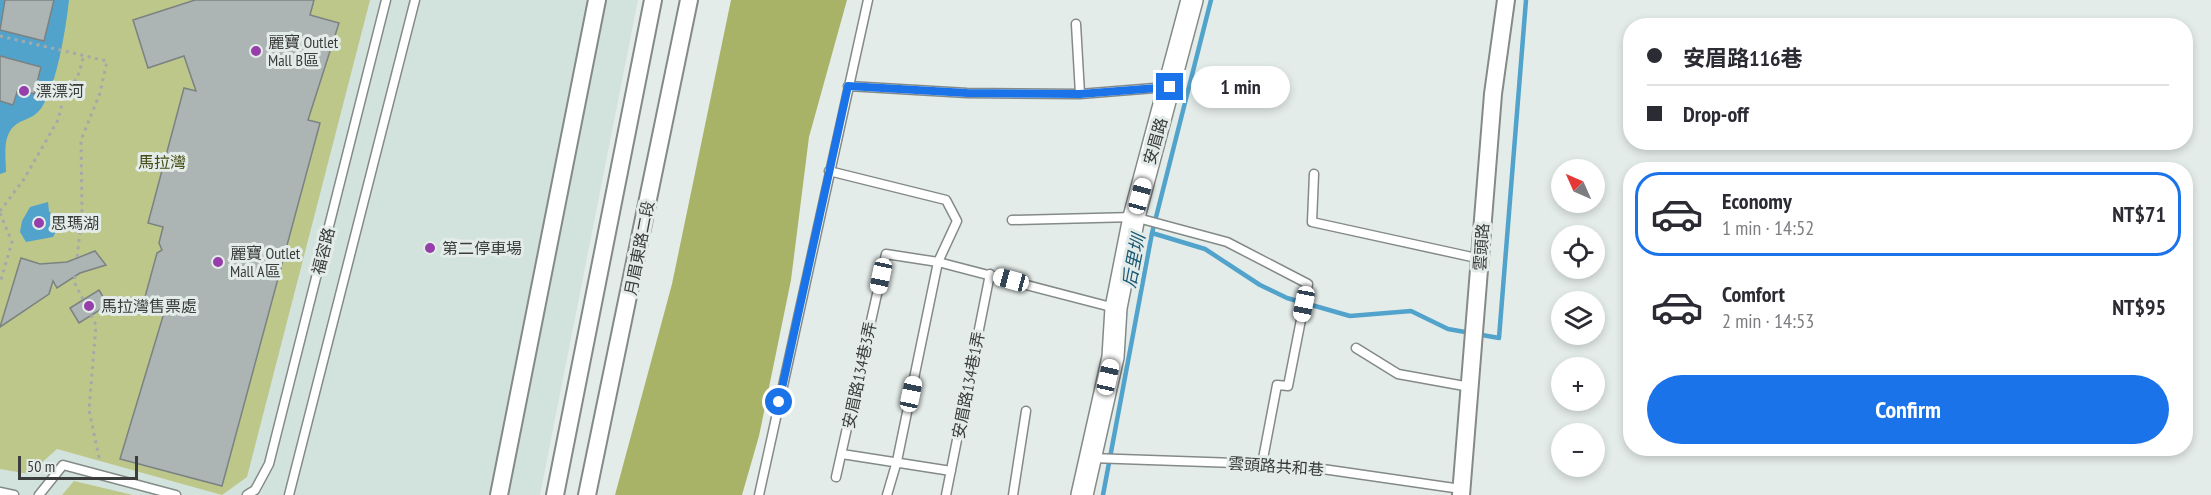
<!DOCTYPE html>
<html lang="en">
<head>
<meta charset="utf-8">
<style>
  :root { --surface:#fff; --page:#f2f2f3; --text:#2b2b33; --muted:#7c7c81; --line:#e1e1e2; --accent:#1a73e8 }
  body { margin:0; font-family:"PT Sans Narrow","Noto Sans TC",sans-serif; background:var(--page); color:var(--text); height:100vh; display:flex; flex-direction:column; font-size:22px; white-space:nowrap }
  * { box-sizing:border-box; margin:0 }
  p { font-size:20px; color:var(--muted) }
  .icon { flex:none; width:33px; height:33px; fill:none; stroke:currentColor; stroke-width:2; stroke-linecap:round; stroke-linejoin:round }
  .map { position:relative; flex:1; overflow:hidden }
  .sheet { position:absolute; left:1623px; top:162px; width:570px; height:294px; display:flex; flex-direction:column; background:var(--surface); border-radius:24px; box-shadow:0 3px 9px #0003 }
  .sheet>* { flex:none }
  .banner { position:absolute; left:1623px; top:18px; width:570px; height:132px; border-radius:24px; box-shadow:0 3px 9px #0003; display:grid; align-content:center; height:132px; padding:0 24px; background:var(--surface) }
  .needle { width:39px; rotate:315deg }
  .tools { position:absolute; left:1551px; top:159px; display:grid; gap:12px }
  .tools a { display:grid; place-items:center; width:54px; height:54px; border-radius:50%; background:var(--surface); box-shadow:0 3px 9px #0003; font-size:30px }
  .scale { position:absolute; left:18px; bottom:15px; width:120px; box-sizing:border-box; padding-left:6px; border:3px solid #3a3d3c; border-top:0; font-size:16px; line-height:21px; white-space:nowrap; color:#3a3d3c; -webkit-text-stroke:4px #e4ece9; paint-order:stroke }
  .end { position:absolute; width:27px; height:27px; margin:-14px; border:8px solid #1a73e8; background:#fff; box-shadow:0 0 0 3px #fff }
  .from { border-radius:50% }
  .bubble { position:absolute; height:42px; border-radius:21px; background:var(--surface); box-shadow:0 3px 9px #0003; font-size:20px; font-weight:700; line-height:42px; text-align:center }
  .car { position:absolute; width:18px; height:36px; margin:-18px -9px; border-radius:8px; box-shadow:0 0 4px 2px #0007; background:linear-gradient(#fff 24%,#345 0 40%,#fff 0 76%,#345 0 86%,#fff 0) }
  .banner b { display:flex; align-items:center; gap:21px; height:57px; font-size:22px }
  .banner b+b { border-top:2px solid var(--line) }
  .banner i { width:15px; height:15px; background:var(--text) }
  ul { padding:10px 0 0; list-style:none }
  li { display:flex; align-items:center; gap:18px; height:84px; margin:0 12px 9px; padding:0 12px; border:3px solid transparent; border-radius:24px }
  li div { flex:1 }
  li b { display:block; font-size:22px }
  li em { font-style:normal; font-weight:700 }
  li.selected { border-color:var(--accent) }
  li>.icon { width:54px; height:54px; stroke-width:1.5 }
  .action { display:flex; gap:12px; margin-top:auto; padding:12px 24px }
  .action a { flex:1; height:69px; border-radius:36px; background:var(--accent); color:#fff; font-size:24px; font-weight:700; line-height:69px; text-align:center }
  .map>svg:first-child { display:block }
  .built { fill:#d2e2dc }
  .green { fill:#bdc78a }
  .forest { fill:#a8b368 }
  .water { fill:#51a3cc }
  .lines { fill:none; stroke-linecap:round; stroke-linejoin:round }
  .stream { stroke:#51a3cc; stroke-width:4.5 }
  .building { fill:#acb4b4; stroke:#7b8282; stroke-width:1.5 }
  .service-casing { stroke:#838a88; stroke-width:11 }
  .minor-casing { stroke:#838a88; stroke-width:20 }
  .tertiary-casing { stroke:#838a88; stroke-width:24 }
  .path { stroke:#a4aaa8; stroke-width:3; stroke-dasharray:3 4.5; stroke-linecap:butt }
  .service { stroke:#fff; stroke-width:8 }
  .minor { stroke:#fff; stroke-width:16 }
  .tertiary { stroke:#fff; stroke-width:21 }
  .route { stroke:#1a73e8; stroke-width:8 }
  .poi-dot { fill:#963eaa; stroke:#e4ece9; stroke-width:2 }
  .labels { text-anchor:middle; stroke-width:6; stroke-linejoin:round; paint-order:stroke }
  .poi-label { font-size:16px; fill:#3a3d3c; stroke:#e4ece9; text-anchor:start }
  .street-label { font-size:16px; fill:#3a3d3c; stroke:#e4ece9 }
  .park-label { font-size:16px; fill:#444b13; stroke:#e4ece9 }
  .water-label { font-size:18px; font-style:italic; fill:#1a5976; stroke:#e4ece9 }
</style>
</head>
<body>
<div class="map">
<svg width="2211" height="495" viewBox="0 0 2211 495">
  <rect width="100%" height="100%" fill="#e4ece9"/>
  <!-- built -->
  <path class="built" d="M0,0H638L540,495H0Z"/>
  <!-- green -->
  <path class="green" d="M0,0H370L247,477L222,495L57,449L29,474L0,469Z
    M74,481L133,495H62Z"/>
  <!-- forest -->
  <path class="forest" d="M731,0H847L809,137L791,280L759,436L742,495H615L672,284Z"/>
  <!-- water -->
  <path class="water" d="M0,0H69C66,28 57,84 42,107C36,116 29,118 20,122C1,132 6,154 6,172L0,174Z
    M48,202L49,211L59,226L53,237L26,242L20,232L22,221L30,207Z"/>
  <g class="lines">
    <!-- stream -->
    <path class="stream" d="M1152,233L1205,249L1260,285L1287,298L1350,316L1411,311L1448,329L1499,338L1526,0
      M1103,495L1152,233L1211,0"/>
  </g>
  <!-- building -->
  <path class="building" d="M5,0H54L44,41L0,30Z
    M195,0H314L310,15L339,23L308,120L320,123L222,486L120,459L167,303L145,297L157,253L162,250L159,243L163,227L148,223L184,88L196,91L184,56L148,68L133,20Z
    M0,56L41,67L34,94L18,89L13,105L0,101Z
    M95,251L106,265L80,273L57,288L53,281L49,294L0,327L21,258L40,264L67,262Z
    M99,290L108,305L79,323L70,308Z"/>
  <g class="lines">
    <!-- service casing -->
    <g class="service-casing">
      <path id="service" d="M1076,24L1080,94
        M848,86L967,93L1080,94L1167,87
        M829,171L946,200L957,221L938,262L897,461L887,495
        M1314,174L1312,222L1481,259
        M1012,220L1134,217L1227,242L1308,284L1288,386L1277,385L1262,464
        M1356,348L1398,374L1470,387
        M842,454L951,471
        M1091,458L1295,465L1461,489
        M836,477L886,254L938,262L1115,308
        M0,492L14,495
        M39,495L63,465L176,495
        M247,495L255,490L269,464L386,0
        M289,495L415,0
        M759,495L868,0
        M946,495L990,274
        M1013,495L1026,411"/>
    </g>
    <!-- minor casing -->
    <g class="minor-casing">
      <path id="minor" d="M499,495L597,0
        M555,495L653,0
        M587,495L689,0
        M1461,495L1493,94L1506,0"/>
    </g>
    <!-- tertiary casing -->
    <g class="tertiary-casing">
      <path id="tertiary" d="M1082,495L1113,357L1116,308L1134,217L1192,0"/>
    </g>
    <!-- path -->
    <path class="path" d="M0,36L107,61L100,93L81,140L82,213L77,258
      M0,211L24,179L58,120L63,100L78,76L84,55
      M0,213L12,242L0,283
      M75,276L74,282L83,299
      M91,315L96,325L89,410L100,462"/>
    <!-- service -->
    <use href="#service" class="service"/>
    <!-- minor -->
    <use href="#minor" class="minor"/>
    <!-- tertiary -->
    <use href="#tertiary" class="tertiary"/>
  </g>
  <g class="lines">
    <!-- route -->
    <path class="route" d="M779,402L848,86L967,93L1080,94L1170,87"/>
  </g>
  <!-- markers -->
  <g class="poi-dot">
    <circle cx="256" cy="51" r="6"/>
    <circle cx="24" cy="91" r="6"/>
    <circle cx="39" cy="223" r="6"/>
    <circle cx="430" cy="248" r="6"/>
    <circle cx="218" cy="262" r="6"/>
    <circle cx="89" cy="306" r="6"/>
  </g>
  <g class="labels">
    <!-- poi labels -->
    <g class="poi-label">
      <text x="268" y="48">麗寶 Outlet<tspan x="268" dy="18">Mall B區</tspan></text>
      <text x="36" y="97">漂漂河</text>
      <text x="51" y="229">思瑪湖</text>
      <text x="442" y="254">第二停車場</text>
      <text x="230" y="259">麗寶 Outlet<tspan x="230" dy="18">Mall A區</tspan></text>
      <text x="101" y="312">馬拉灣售票處</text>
    </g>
    <!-- street labels -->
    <g class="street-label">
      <text transform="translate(1155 141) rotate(-74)" y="6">安眉路</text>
      <text transform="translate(1481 247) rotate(-86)" y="6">雲頭路</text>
      <text transform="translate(639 248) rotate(-79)" y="6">月眉東路二段</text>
      <text transform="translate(323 251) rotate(-76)" y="6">福容路</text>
      <text transform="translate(859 375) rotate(-78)" y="6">安眉路134巷3弄</text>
      <text transform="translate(968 385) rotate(-79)" y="6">安眉路134巷1弄</text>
      <text transform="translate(1276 466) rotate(4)" y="6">雲頭路共和巷</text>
    </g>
    <!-- park labels -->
    <g class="park-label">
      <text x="162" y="168">馬拉灣</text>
    </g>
    <!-- water labels -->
    <g class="water-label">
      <text transform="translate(1134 261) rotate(-79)" y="6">后里圳</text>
    </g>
  </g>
</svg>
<div class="tools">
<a><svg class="needle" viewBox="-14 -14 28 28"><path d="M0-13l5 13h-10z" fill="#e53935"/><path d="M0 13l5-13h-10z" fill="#7c7c81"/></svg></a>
<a><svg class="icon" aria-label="locate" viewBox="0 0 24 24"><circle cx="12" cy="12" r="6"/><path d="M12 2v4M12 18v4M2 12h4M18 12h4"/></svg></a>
<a><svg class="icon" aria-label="layers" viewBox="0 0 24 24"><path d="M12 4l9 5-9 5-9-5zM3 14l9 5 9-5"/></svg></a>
<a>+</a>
<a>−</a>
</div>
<div class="scale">50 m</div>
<i class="end from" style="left:779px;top:402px"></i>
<i class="end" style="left:1170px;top:87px"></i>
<div class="bubble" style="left:1191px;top:66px;width:99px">1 min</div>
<i class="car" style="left:1140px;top:196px;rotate:15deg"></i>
<i class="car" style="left:881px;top:276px;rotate:192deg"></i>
<i class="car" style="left:1011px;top:280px;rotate:285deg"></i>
<i class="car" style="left:1304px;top:304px;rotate:191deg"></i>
<i class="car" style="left:1108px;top:377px;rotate:13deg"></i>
<i class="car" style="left:911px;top:394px;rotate:12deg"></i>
<div class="banner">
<b><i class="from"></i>安眉路116巷</b>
<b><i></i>Drop-off</b>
</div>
<section class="sheet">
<ul>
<li class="selected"><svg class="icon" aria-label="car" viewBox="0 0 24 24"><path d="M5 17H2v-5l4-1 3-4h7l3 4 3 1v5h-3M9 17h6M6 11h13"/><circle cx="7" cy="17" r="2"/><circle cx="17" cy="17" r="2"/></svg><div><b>Economy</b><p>1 min · 14:52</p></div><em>NT$71</em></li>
<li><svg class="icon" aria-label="car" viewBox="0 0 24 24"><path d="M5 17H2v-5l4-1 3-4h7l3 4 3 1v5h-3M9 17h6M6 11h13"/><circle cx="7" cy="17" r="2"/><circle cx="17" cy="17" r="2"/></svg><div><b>Comfort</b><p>2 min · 14:53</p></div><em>NT$95</em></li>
</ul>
<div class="action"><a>Confirm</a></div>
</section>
</div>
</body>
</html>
